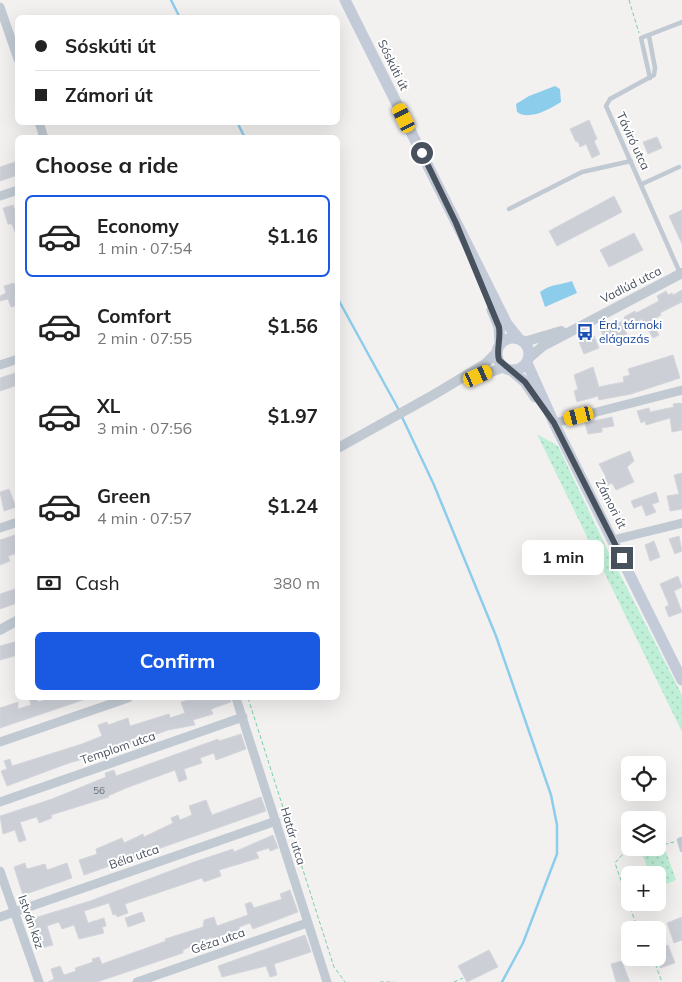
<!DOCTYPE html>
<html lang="en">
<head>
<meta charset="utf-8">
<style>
  :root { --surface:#fff; --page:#f2f2f2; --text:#222; --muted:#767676; --line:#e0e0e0; --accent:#1a5ae3 }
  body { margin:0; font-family:Mulish,sans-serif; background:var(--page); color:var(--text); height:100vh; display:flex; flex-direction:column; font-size:19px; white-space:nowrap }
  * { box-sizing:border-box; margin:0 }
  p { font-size:16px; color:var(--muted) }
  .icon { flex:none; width:28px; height:28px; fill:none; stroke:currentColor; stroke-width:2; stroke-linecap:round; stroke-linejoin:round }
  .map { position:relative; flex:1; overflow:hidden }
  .sheet { position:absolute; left:15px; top:135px; width:325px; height:565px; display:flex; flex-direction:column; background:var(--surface); border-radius:8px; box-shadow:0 5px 20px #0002 }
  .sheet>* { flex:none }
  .banner { position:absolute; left:15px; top:15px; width:325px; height:110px; border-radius:8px; box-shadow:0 5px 20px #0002; display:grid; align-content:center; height:110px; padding:0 20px; background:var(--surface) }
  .fabs { position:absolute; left:621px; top:756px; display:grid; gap:10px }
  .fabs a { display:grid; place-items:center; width:45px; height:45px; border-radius:8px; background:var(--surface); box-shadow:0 5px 20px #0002; font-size:25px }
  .end { position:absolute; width:22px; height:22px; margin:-11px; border:6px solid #48515e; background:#fff; box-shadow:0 0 0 2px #fff }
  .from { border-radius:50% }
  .bubble { position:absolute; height:35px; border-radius:8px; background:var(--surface); box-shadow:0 5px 20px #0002; font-size:16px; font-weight:700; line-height:35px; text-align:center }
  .car { position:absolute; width:15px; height:30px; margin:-15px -8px; border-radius:6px; box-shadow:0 0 4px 1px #0007; background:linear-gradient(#f5c518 24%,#345 0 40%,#f5c518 0 76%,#345 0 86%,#f5c518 0) }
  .banner b { display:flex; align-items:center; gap:18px; height:48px; font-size:19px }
  .banner b+b { border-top:1px solid var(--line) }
  .banner i { width:12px; height:12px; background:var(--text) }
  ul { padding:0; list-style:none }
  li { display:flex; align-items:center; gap:15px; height:82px; margin:0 10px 8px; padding:0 10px; border:2px solid transparent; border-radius:8px }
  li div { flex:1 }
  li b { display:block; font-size:19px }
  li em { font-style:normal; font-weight:700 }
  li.current { border-color:var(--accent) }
  li>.icon { width:45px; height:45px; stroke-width:1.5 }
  h2 { padding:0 20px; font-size:22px; line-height:60px }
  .pay { display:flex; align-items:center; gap:12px; height:55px; padding:0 20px; font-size:19px }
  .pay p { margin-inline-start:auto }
  .primary-button { display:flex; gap:10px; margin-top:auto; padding:10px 20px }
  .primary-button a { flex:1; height:58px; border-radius:8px; background:var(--accent); color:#fff; font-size:20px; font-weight:700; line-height:58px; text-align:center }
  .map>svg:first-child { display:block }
  .grass { fill:url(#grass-dots) }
  .water { fill:#8dcdec }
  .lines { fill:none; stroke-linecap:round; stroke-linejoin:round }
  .stream { stroke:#8dcdec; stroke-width:2.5 }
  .building { fill:#cccfd6; stroke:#d4d6dc }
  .path { stroke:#78cdad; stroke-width:1; stroke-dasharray:4 2.5; stroke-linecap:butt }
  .service { stroke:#c1c9d2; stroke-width:4.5 }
  .minor { stroke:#c1c9d2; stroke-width:9 }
  .tertiary { stroke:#c1c9d2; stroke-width:10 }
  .secondary { stroke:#c3cbd9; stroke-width:11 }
  .route { stroke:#48515e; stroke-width:6 }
  .labels { text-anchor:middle; stroke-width:4; stroke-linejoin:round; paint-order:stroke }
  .number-label { font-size:10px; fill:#69707c }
  .street-label { font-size:12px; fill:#48515e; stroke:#fff }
  .transit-label { font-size:12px; fill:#164399; stroke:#fff; text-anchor:start }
</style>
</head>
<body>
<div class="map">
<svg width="682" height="982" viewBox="0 0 682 982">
  <defs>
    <pattern id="grass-dots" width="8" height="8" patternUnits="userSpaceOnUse" patternTransform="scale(1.25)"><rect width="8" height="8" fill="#c0efd8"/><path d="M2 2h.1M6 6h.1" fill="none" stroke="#a6cfbc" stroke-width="1.8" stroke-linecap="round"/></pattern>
  </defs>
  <rect width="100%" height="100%" fill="#f3f1f0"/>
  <!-- grass -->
  <path class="grass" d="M537,434L558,446L607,549L682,695V732Z
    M662,848L665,849L676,880L664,885L658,875L647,867L643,856L645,853Z"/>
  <!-- water -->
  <path class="water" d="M555,86L560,89L561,102C550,109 529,121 517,112L516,104L529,96Z
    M572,281L577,293L545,307L540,292C550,284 561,285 572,281Z"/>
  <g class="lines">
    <!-- stream -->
    <path class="stream" d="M171,0L180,18
      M237,122L245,138
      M338,299L400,412
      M402,417L434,485L496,636L551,795L557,825V854L523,943L502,982"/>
  </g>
  <!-- building -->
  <path class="building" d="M589,120L597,139L594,141L600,154L592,158L586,144L580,147L578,141L576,142L570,129Z
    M657,137L662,148L648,154L643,142Z
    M18,161V175L0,181V167Z
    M614,196L622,212L557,246L549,231Z
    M13,205L18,218L17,237L12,224H8L3,208Z
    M682,210V244L669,216Z
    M634,233L643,250L609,267L600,250Z
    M14,283L18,294V305L11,307L8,299L0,301V296L6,293L4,286Z
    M682,290V302L660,313L661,315L651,321L659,335L653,338L642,319L624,329L627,334L613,340L611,334L604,337L601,331L625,320L624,317L635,311L636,313L659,301L657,296L666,291L668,295L672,293L673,295Z
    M594,336L599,348L584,354L579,342Z
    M673,355L680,378L631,394L599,400L598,396L577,402L574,391L578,389L574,375L593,367L599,387L608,385L624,382L623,377L630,375L628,369Z
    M18,372V385L0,391V378Z
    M680,403L682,404V430L672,432L670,418L646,425L645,421L641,423L637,411L649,408L650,412L674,407L673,404Z
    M612,417L614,426L602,428V432L588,434L585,423Z
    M630,451L634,461L627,467L634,482L616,490L612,483L604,487L600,480L606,477L599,464Z
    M682,473V509L670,511L667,496L679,494L674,475Z
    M9,489L16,507L4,511L0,492Z
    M656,492L659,502L652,504L656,512L646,516L642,505L634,508L631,501Z
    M18,534V553L8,556L10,561L0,565V540Z
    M679,536L682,551L675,554L669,539Z
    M654,541L660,557L650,561L645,545Z
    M678,576L682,587L674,591L682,612L669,617L665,607L669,605L660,584Z
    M18,588L17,603L0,609V594Z
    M18,641V655L0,660V646Z
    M29,698H37L38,702L51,698L86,699L0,728V708L18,702V709L31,705Z
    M196,698H230L231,702L211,709L213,714L193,720L195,725L168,730L125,746L123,743L96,752L97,755L69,763L7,786L1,771L7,769L4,761L10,759L12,766L82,744L102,736L98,725L107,722L108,725L128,718L130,726L169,714L170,718L185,713L181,702Z
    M241,734L246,749L216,760L214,753L200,758L202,763L184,769L187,779L179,782L175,770L126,788L108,796L109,797L51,815L52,818L39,823L37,817L20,822L26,840L19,842L15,830L3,834L0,816L52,799L106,777L105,773L114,770L116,776L218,739L219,741Z
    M261,797L266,811L84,875L79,860L97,854L96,849L122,838L124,843L143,834L144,837L173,823L171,818L178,815L180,820L192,815L189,806L206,800L212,815Z
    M273,835L278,848L270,851L269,848L256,852L259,858L219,870L221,876L204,882L202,878L125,904L128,913L117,917L116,914L113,915L109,903L84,911L88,923L104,918L106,926L102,927L104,933L79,939L74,925L62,929L59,922L47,926L53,945L38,949L28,920L90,901L194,862L233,849L234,852Z
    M25,863L27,869L45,864L47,870L67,863L72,878L23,895L14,867Z
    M290,890L298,912L253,929L250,923L239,927L241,933L214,942L212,937L183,950V953L97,982H48L54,979L51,969L60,966L64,975L76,971L75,968L93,962L92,959L99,957L102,964L166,941L165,939L203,927L204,920L214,917L217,926L248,915L245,904L251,902L254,908L282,899L280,894Z
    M142,912L145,921L128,927L125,918Z
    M682,917V940L674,943L667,923Z
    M305,935L311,952L274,964L277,975L270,977L266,966L222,977L218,966Z
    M668,945L675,963L660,968L658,949Z
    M489,950L498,967L467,982L458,966Z
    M622,961L624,967L630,982H616L611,964Z"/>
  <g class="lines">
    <!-- path -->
    <path class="path" d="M629,0L639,33
      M248,698L334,967L345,982
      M658,846L674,842
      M638,930L615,863L622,855L651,848
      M653,958L662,982
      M380,982H394
      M454,982L463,978"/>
    <!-- service -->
    <path class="service" d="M649,36L655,68L654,75L610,99L606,106L680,273
      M650,78L641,38L682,22
      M642,184L679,167
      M509,209L582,172L631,161
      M682,839L679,840L682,850"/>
    <!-- minor -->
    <path class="minor" d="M0,7L18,59
      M39,122L44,138
      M0,196L18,190
      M0,365L18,359
      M554,423L682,390
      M0,528L18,522
      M613,540L682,523
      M236,698L327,982
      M0,742L128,698
      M0,802L243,717
      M0,871L39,982
      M0,917L276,821
      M137,982L307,923"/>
    <!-- tertiary -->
    <path class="tertiary" d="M524,342L561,331
      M529,358L543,346L682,273
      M469,380L504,367
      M338,448L435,394L485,364L497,352
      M0,630L18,620"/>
    <!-- secondary -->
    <path class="secondary" d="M345,0L507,324L519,339
      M492,310L499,327L500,344
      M497 354a16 16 0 1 1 32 0a16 16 0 1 1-32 0Z
      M527,363L554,423L682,680
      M511,370L525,382L535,397"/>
  </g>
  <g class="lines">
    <!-- route -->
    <path class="route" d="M422,153L456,223L499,327C501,340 496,350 499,360L525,382L554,423L622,558"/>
  </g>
  <!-- icons -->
  <defs>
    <g id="bus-bare" transform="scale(1.35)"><path d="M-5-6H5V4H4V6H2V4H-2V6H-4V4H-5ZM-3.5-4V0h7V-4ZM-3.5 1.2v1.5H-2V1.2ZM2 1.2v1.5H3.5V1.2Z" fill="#1a4fb4" stroke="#fff" stroke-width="2.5" paint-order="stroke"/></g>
  </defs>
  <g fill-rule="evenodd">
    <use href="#bus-bare" x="585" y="332"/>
  </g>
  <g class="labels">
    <!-- number labels -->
    <g class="number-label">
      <text x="99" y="794">56</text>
    </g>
    <!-- street labels -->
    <g class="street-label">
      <text transform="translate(393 65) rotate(64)" y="4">Sóskúti út</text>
      <text transform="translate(633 141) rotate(65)" y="4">Táviró utca</text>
      <text transform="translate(631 285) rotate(-27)" y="4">Vadlúd utca</text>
      <text transform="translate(611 504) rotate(63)" y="4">Zámori út</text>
      <text transform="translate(118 748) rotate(-19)" y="4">Templom utca</text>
      <text transform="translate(293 836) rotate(73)" y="4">Határ utca</text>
      <text transform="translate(134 857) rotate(-19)" y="4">Béla utca</text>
      <text transform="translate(31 922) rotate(71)" y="4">István köz</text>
      <text transform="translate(218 941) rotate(-19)" y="4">Géza utca</text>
    </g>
    <!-- transit labels -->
    <g class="transit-label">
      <text x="599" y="329">Érd, tárnoki<tspan x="599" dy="14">elágazás</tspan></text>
    </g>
  </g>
</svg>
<div class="fabs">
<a><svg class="icon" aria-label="locate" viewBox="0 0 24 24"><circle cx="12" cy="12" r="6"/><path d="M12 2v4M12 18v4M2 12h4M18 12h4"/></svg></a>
<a><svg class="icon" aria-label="layers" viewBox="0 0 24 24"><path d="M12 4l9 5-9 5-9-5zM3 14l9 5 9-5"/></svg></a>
<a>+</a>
<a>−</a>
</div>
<i class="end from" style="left:422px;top:153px"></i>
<i class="end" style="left:622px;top:558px"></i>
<div class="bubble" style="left:522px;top:540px;width:82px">1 min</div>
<i class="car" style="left:404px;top:118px;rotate:334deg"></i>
<i class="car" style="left:478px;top:376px;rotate:66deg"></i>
<i class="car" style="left:579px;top:416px;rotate:256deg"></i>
<div class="banner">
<b><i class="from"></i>Sóskúti út</b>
<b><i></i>Zámori út</b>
</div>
<section class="sheet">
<h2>Choose a ride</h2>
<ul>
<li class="current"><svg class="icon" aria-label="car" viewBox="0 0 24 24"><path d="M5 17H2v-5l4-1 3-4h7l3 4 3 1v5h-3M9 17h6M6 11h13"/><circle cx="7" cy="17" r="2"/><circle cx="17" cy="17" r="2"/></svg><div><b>Economy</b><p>1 min · 07:54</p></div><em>$1.16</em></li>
<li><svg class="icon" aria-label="car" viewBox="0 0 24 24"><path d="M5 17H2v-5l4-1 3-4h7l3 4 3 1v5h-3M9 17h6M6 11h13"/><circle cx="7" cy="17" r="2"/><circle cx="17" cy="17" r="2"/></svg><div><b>Comfort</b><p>2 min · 07:55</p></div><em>$1.56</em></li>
<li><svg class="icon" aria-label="car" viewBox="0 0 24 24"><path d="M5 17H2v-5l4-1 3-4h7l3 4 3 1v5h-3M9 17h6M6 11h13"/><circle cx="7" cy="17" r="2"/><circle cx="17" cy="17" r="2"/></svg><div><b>XL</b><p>3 min · 07:56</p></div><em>$1.97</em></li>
<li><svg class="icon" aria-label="car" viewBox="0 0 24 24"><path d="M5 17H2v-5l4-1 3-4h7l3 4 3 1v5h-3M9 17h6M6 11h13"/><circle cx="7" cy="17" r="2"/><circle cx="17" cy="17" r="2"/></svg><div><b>Green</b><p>4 min · 07:57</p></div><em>$1.24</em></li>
</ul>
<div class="pay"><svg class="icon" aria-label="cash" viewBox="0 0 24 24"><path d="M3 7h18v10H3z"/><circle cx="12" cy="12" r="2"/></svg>Cash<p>380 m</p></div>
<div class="primary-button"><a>Confirm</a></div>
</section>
</div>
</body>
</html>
